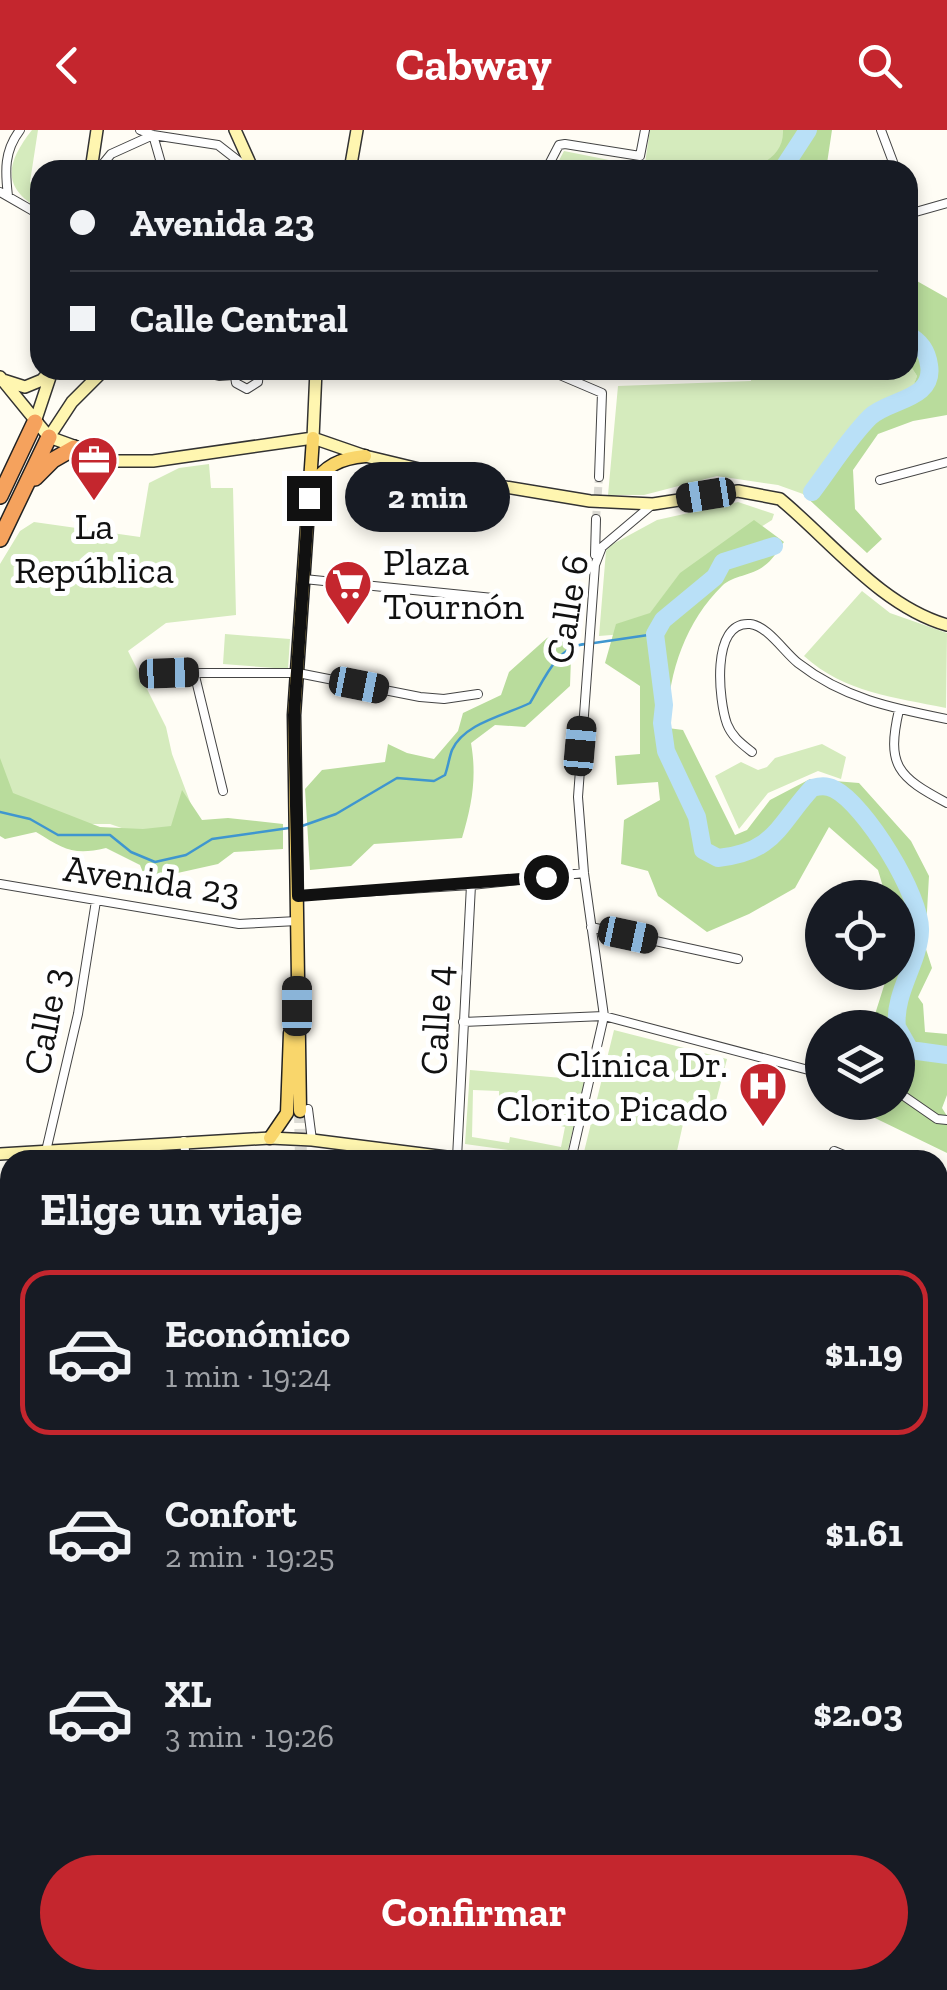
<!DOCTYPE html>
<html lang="es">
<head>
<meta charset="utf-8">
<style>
  :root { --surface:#171b24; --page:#20242c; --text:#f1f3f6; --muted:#9ea1a6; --line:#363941; --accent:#c4262e }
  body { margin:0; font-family:"Zilla Slab",serif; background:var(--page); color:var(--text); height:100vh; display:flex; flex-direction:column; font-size:38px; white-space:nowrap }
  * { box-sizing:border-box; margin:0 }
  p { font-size:32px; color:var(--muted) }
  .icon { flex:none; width:55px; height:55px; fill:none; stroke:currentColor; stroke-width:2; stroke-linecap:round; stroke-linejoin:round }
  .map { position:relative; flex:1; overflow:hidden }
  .details { position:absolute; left:0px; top:1020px; width:948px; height:840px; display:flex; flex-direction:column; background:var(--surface); border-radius:30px 30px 0 0; box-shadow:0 5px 15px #0003 }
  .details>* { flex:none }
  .banner { position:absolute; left:30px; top:30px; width:888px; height:220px; border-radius:30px; box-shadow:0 5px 15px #0003; display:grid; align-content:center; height:220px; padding:0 40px; background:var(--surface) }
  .buttons { position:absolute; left:805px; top:750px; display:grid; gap:20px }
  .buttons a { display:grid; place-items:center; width:110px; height:110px; border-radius:50%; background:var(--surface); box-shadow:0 5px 15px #0003; font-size:50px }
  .end { position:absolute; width:45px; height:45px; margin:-22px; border:12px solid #111; background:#fff; box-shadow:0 0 0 5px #fff }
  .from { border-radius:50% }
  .bubble { position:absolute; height:70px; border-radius:35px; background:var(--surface); box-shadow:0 5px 15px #0003; font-size:32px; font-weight:800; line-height:70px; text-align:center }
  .car { position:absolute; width:30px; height:60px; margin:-30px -15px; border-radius:12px; box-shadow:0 0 8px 2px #0007; background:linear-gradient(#222 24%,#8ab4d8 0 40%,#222 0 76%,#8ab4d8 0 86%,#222 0) }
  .banner b { display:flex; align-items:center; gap:35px; height:95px; font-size:38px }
  .banner b+b { border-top:2px solid var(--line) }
  .banner i { width:25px; height:25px; background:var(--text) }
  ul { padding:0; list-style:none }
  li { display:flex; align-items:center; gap:30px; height:165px; margin:0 20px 15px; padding:0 20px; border:5px solid transparent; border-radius:30px }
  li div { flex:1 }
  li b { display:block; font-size:38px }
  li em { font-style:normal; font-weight:800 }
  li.current { border-color:var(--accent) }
  li>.icon { width:90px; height:90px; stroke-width:1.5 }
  h2 { padding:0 40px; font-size:45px; line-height:120px }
  .button { display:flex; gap:20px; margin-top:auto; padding:20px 40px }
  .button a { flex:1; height:115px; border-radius:60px; background:var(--accent); color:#fff; font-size:40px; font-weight:800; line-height:115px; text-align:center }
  header { display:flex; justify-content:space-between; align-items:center; height:130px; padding:0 40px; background:var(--accent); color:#fff; font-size:45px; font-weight:800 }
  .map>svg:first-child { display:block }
  .green { fill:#d5ebbd; fill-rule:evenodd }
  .forest { fill:#b9dc9c }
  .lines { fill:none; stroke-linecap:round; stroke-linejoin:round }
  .stream { stroke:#3f96cf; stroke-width:2.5 }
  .river { stroke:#b9e0f7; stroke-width:18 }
  .street-tunnel { stroke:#dbdad3; stroke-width:8; stroke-dasharray:8 4; stroke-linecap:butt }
  .primary-tunnel { stroke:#dbdad3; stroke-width:12; stroke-dasharray:12 6; stroke-linecap:butt }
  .street-casing { stroke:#444; stroke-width:10 }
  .secondary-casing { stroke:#333; stroke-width:14 }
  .primary-casing { stroke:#222; stroke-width:15 }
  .highway-casing { stroke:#222; stroke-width:18 }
  .street { stroke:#fff; stroke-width:8 }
  .secondary { stroke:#fff6b0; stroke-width:11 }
  .primary { stroke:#f9d66b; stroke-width:12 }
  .highway { stroke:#f5a25d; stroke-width:15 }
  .rail { stroke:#c4262e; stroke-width:2.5 }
  .highway-bridge-casing { stroke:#222; stroke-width:18; stroke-linecap:butt }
  .highway-bridge { stroke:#f5a25d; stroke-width:15 }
  .route { stroke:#111; stroke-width:12 }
  .labels { text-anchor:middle; stroke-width:10; stroke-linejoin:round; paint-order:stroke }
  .poi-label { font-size:38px; fill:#111; stroke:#fff }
  .street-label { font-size:38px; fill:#111; stroke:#fff }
</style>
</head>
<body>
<header><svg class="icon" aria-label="back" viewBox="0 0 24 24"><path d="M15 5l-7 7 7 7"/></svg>Cabway<svg class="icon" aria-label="search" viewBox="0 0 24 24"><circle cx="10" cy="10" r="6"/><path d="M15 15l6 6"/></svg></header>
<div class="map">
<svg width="947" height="1860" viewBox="0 0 947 1860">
  <rect width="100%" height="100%" fill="#fffdf5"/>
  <!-- green -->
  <path class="green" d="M32,0H38L30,52L38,53L40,79C0,57 7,32 32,0Z
    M650,0H802L775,40H675L645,33Z
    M564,21L659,40H554Z
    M908,232L917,246L911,263C865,272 829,327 803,364L778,355L717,346L644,365H608L618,256L751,251V240H908Z
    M571,240L618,244L619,240H746L748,248L597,250Z
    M209,334L211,358H233L236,485L166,493L128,521L166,597L172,624L198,693L148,707L110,694H89L0,670V434L20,401L34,392L140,407L149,353L179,338Z
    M738,372L774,384L772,390L712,427L648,502L599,506L606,421L611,415L657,390Z
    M862,461L890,483L947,503L946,578C894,567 845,563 804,526Z
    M225,504L290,509L288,539L223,534Z
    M822,614L846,627L841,649L818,641L768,663L739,699L715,646L741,632L758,640L767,637L775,628Z
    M614,900L727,929L711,990L685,985L675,1030H582Z
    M470,940L585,950L566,1028L465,1014ZM473,960L499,961V968L525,976L523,987L565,997L561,1017L510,1007L509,1013L472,1007Z"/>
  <!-- forest -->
  <path class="forest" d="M783,0H832L826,40H750C768,31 784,22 783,0Z
    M908,146L947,168V285L913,291L878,304L853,340L855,379L882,409L867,423L803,364L841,310L872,275L911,262L917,246L908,232Z
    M754,390L784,412C778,420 772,431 764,436C752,446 733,445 722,456C685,492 666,548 668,598L683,600L735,705L747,700L770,670L810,649L859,653L911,711L929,746L925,816L932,838L918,867L923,874L925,902L947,904V965L942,978L947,986V1023L844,973L898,972V898L871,897L888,843L898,842V768L886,767L878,740L829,697L795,758L749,784L707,802L658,766L648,741L621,734L624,690L660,670L658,652L617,655L615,626L640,624V556L605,533L616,494L650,483L680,443Z
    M572,499L570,556L525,597L495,595L471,613C477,647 472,675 462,708L374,714L351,736L310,740L305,659L322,640L385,632L388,614L407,623L434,629L458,601L463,583L501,565L509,542L547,508Z
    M0,628L13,663L100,697L143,699L171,696L182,660L202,690L228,688L283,694V719L234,722L218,734L146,750L140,735L106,718C73,726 64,719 36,702L5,709L0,706Z"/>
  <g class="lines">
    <!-- stream -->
    <path class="stream" d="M594,513L655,504
      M0,682L30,689L58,705H110L131,722L155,732L186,725L212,709L289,698
      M302,696L336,684L397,648L434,651L445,645C448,637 449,628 452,620C464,593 506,585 530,573C543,552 557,515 586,514
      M938,1473L947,1478
      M0,1749L10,1750"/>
    <!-- river -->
    <path class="river" d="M782,40L808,0
      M812,362C831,337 848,309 870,287C889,269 935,270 929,235C927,221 920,211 908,205
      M774,416L723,432L715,447L663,490L655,504L664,575L662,593L666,621L697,687L703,720L718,728C775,722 778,695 812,658C820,656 826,655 834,659C865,674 922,767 920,801C919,833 893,863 897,898
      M898,899L910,920L947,925"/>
    <!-- street-tunnel -->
    <path class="street-tunnel" d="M596,389L599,347"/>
    <!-- primary-tunnel -->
    <path class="primary-tunnel" d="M300,981L301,1030"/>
    <!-- street casing -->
    <g class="street-casing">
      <path id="street" d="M140,0L153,5L218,15L250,40
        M881,0L896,40
        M153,5L163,40
        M98,40L111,24L153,5
        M546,40L559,15L565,14L640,26L645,0
        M0,62L40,85
        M8,66C5,41 4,21 20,0
        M908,71L912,83L947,73
        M195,240L219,246L233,245
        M234,240L236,253L247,259L258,252L259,240
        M548,240L602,263L599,347
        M880,350L947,332
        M595,425L596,389
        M304,449L493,468
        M194,542L223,661
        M145,550L169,543H298L420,567L444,569L478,564
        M899,580C886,636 898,647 947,673
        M752,622C742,614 732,607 727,594C719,572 710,491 750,494C768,496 784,522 798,533C843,568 891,578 947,589
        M0,754L239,794L297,791
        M297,766L471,755L584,743
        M591,797L738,829
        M463,892L604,886L816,942
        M898,962L937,989L947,990
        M308,979L312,1010
        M184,1011L186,1030
        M46,1021L78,884L96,771
        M834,1021L856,1030
        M457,1028L471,755
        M571,1030L604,886L584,743L578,667L595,435L602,417L653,374
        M938,1062L947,1065
        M10,1278C0,1302 0,1343 10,1367
        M938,1296L947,1300
        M938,1416L947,1424
        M938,1641L947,1646
        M0,1709L10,1677
        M0,1794L10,1799
        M0,1845L10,1844
        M168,1850L252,1858L358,1860"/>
    </g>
    <!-- secondary casing -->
    <g class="secondary-casing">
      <path id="secondary" d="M235,0L253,40
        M91,40L97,0
        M350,40L357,0
        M0,247L49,307L115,331H153L313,308L365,326L469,351L590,371L653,374L738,361L780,369C832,412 881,476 947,495
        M3,250L25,257L42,250L51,240
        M35,292L51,244
        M49,307L72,272L104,240
        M313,308L316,240
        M0,1024L270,1008L312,1010L470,1030
        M276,1030L317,1028
        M938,1170L947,1173
        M938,1588L947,1589"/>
    </g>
    <!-- primary casing -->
    <g class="primary-casing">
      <path id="primary" d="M311,357C324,336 341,328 365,326
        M300,981L294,585L313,308
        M270,1008L287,983L290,903
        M211,1860L213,1850"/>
    </g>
    <!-- highway casing -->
    <g class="highway-casing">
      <path id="highway" d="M35,348L53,330L74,318
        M0,366L35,292
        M0,409L49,307
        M0,1783L10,1788
        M0,1806L10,1811
        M121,1850L183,1860"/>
    </g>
    <!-- street -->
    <use href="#street" class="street"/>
    <!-- secondary -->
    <use href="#secondary" class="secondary"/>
    <!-- primary -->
    <use href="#primary" class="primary"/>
    <!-- highway -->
    <use href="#highway" class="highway"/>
    <!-- rail -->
    <path class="rail" d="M0,1400L10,1410
      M938,1680L947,1685"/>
    <!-- highway-bridge casing -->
    <g class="highway-bridge-casing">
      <path id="highway-bridge" d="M318,1850L513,1856L543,1860"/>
    </g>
    <!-- highway-bridge -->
    <use href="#highway-bridge" class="highway-bridge"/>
  </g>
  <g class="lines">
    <!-- route -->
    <path class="route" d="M309,368L294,585L298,766L546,747"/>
  </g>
  <!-- icons -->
  <defs>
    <g id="office-pin" transform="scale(2.5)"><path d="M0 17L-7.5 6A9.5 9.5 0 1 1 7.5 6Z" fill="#c4262e" stroke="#fff"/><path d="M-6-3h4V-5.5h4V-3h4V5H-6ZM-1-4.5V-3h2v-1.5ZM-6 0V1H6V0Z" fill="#fff"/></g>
    <g id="supermarket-pin" transform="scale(2.5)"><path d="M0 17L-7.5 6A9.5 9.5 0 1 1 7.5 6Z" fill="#c4262e" stroke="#fff"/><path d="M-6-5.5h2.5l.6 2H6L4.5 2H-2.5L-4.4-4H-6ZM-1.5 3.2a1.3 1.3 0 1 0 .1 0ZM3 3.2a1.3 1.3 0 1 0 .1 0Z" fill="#fff"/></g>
    <g id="hospital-pin" transform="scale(2.5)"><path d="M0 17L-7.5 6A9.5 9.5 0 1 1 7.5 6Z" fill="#c4262e" stroke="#fff"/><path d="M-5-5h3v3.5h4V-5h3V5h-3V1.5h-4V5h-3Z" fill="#fff"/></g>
  </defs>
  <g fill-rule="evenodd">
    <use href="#office-pin" x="94" y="330"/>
    <use href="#supermarket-pin" x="348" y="454"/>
    <use href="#hospital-pin" x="763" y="956"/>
  </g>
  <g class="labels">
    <!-- poi labels -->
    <g class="poi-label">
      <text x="94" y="409">La<tspan x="94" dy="44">República</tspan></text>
      <text x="383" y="445" text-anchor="start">Plaza<tspan x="383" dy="44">Tournón</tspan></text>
      <text x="728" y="947" text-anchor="end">Clínica Dr.<tspan x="728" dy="44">Clorito Picado</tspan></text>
    </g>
    <!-- street labels -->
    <g class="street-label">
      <text transform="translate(567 479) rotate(-81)" y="13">Calle 6</text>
      <text transform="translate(152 750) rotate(8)" y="13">Avenida 23</text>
      <text transform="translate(436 890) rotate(-87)" y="13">Calle 4</text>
      <text transform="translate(46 891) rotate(-79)" y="13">Calle 3</text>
    </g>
  </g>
</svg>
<div class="buttons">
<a><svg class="icon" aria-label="locate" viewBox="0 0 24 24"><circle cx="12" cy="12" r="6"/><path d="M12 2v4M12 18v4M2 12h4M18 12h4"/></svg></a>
<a><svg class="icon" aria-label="layers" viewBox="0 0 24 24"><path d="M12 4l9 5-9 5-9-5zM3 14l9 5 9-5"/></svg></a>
</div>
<i class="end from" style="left:546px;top:747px"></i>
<i class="end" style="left:309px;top:368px"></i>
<div class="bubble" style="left:345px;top:332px;width:165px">2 min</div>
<i class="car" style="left:706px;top:365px;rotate:261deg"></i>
<i class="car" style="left:169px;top:543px;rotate:88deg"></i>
<i class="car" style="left:359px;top:555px;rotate:101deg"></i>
<i class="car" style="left:580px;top:616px;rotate:5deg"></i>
<i class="car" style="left:628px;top:805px;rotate:102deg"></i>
<i class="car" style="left:297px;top:876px;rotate:0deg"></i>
<div class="banner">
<b><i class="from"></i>Avenida 23</b>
<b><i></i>Calle Central</b>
</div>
<section class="details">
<h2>Elige un viaje</h2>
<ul>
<li class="current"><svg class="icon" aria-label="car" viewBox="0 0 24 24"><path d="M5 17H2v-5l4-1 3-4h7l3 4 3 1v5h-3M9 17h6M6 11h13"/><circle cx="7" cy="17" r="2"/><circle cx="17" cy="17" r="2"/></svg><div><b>Económico</b><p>1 min · 19:24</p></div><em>$1.19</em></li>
<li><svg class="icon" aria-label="car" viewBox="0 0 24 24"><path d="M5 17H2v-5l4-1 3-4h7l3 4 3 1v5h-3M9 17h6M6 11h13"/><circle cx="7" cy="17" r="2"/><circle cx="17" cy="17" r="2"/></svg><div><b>Confort</b><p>2 min · 19:25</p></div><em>$1.61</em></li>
<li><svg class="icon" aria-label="car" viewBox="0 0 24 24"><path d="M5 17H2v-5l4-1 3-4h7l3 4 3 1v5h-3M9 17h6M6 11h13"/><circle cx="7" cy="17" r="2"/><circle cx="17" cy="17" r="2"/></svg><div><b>XL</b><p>3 min · 19:26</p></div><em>$2.03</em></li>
</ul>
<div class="button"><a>Confirmar</a></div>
</section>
</div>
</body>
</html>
